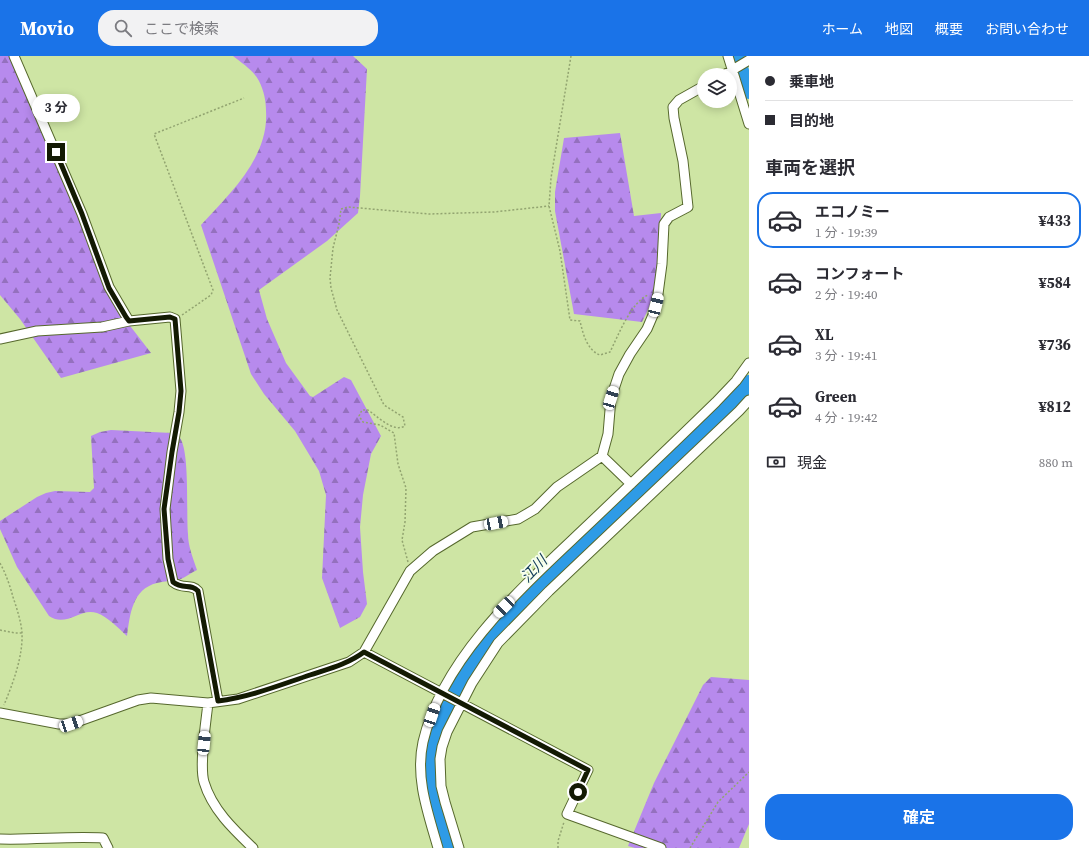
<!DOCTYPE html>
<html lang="ja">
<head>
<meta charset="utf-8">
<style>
  :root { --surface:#fff; --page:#f2f2f3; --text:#2b2b33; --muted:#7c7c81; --line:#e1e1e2; --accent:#1a73e8 }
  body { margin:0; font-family:"Source Serif 4","Noto Sans JP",serif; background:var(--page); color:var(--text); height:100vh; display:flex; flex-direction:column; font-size:15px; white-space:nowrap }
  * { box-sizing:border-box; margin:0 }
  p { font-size:13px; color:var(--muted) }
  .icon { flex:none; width:22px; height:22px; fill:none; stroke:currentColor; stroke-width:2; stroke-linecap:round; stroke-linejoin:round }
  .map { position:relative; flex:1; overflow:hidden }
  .sheet { display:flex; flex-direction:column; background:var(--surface); width:340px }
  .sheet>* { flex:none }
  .hud { display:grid; align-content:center; height:88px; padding:0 16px; background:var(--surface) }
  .tools { position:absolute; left:697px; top:12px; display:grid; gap:8px }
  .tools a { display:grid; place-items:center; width:40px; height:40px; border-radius:50%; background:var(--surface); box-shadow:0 2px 10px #0003; font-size:20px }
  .end { position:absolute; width:18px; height:18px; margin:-9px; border:5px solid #131a03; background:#fff; box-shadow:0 0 0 2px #fff }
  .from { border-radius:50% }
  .bubble { position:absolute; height:28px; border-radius:14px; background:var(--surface); box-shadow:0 2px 10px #0003; font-size:13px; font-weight:700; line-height:28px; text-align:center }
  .car { position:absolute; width:12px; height:24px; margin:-12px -6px; border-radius:5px; box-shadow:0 0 3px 1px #0007; background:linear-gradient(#fff 24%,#345 0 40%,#fff 0 76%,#345 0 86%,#fff 0) }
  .hud b { display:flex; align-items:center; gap:14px; height:38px; font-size:15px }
  .hud b+b { border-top:1px solid var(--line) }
  .hud i { width:10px; height:10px; background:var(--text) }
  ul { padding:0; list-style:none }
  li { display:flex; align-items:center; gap:12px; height:56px; margin:0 8px 6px; padding:0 8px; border:2px solid transparent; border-radius:16px }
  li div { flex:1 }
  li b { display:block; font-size:15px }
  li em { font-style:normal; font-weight:700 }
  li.active { border-color:var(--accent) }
  li>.icon { width:36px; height:36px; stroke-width:1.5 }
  h2 { padding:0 16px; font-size:18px; line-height:48px }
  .pay { display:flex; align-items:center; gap:10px; height:44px; padding:0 16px; font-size:15px }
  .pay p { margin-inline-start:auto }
  .button { display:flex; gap:8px; margin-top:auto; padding:8px 16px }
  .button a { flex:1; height:46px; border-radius:16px; background:var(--accent); color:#fff; font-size:16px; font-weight:700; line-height:46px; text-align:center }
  header { display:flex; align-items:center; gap:24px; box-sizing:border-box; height:56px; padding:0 20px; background:var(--accent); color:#fff }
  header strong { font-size:19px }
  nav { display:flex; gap:22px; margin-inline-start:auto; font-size:14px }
  .search { width:280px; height:36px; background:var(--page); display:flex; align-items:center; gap:10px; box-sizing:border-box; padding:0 14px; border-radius:16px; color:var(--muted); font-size:15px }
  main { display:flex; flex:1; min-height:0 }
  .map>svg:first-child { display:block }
  .forest { fill:url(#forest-firs) }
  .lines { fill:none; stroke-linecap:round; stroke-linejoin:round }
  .river { stroke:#2e9be6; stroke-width:14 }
  .minor-casing { stroke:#56682d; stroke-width:11 }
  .path { stroke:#92a470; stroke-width:1.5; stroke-dasharray:2 2; stroke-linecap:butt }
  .minor { stroke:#fff; stroke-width:9 }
  .route { stroke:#131a03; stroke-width:5 }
  .labels { text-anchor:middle; stroke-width:3.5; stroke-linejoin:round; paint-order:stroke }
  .water-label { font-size:15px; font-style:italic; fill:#123c5b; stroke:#f7ffeb }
</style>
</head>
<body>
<header>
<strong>Movio</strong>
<div class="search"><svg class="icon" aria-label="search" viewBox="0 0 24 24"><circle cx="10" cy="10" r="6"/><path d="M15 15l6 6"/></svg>ここで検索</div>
<nav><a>ホーム</a><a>地図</a><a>概要</a><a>お問い合わせ</a></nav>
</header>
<main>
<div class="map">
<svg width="749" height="792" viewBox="0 0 749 792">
  <defs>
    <pattern id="forest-firs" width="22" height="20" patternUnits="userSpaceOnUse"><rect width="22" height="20" fill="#b78aed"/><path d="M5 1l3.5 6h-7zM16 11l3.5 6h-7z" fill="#9470be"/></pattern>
  </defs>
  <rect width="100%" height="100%" fill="#cee5a4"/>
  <!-- forest -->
  <path class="forest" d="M0,0H9L124,262L151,297L61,322L20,263L0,239Z
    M233,0H353L367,13L360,140L358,157L327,185L259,234L267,263L286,307L310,340L313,341L344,321L351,324L381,380L371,398L363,439L360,471L363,516L367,548L360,561L340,572L322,522L326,439L319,415L295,375L264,338L251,318L201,169C230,137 269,102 266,55C266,45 264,35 259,25C254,15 242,7 233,0Z
    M620,77L634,160L661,157C659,193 660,234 642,266L574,258L555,155V136L564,82Z
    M111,374L172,377C175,378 178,380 180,382C190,396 186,457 188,478C188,490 193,502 197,514C192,516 186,521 181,523C173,525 165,525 157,527C132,533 130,559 127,580C118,572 108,561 97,557C80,551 67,572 49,560L17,511L0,473V465L37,441L46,437L55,435L90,436L94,432L91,380L100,376Z
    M711,621L749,624V768L739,792H635L628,790L654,727L703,629Z"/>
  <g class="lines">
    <!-- river -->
    <path class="river" d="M737,0L749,36
      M449,792L433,737L430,717V708L436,678L448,649L467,614L491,581L563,508L722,356L742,336L749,326"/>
    <!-- minor casing -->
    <g class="minor-casing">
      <path id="minor" d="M14,0L82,158L109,231L129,265
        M728,0L749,68
        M724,19L749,4
        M0,283L37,275L102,271L129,265L170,261L175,263L181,335L179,356L172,396L165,453L168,503L173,526C183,534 191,527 198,535L218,645
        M602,400L631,428
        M364,596L588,714L567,758L661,792
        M208,647C206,666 199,709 204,726C212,753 233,773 253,792
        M0,657L59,668H71L138,644L151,642L208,647L238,643L349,606L364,596L410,515L433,495L472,471L518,463L535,453L557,431L602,400L608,378L611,342L619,318L630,298L647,273L653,259L658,238L662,208L664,168L669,161L688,151L683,105L674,62L673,51L679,44L704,30
        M0,783C35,784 69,780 103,782L108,792
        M438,792C428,757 415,722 423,686C443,599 528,526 590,467C632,427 674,387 716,346L736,325L749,307
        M459,792L445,746L441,730L440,703L442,691L447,676L472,627L498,587L549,535L739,355L749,344"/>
    </g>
    <!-- path -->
    <path class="path" d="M571,0L551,122L549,150L560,195L570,264L580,265C583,278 587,294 600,299L610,296C618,280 631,246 648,239
      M182,259L211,239L213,234L154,78L244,42
      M408,506L402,484L405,466L406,432L398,408L394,377L380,369L363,366L359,360L362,354H368C377,360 393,377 405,370L403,361L384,349L337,254L331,232L330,222L333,192L339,168L341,153L348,151L429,158L494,156L549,150
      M0,507C6,518 10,530 13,541C17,553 21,565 22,577C23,601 13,627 4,649
      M0,574L15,577H22
      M558,792V785L564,766
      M690,792L718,746L749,716"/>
    <!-- minor -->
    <use href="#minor" class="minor"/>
  </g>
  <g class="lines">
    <!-- route -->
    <path class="route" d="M56,96L82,158L109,232L126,261L129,265L170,261L175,263L181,335L179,356L172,396L164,453L168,503L173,526C183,534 191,527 198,535L218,645C250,641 280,629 310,619C328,613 348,608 364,596L588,714L578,736"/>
  </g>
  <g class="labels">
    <!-- water labels -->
    <g class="water-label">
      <text transform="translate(534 513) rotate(-46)" y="5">江川</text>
    </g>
  </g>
</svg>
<div class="tools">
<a><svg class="icon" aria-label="layers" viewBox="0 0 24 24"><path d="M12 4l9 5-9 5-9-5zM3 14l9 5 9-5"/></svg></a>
</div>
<i class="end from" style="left:578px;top:736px"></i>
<i class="end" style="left:56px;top:96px"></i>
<div class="bubble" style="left:32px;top:38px;width:48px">3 分</div>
<i class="car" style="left:656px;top:249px;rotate:14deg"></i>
<i class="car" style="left:611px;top:342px;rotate:17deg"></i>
<i class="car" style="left:496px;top:467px;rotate:79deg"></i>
<i class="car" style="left:504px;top:551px;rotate:225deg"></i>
<i class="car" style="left:432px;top:659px;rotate:19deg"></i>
<i class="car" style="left:71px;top:668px;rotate:71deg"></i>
<i class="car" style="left:204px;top:687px;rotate:6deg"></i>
</div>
<section class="sheet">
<div class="hud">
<b><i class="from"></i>乗車地</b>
<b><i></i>目的地</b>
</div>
<h2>車両を選択</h2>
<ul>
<li class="active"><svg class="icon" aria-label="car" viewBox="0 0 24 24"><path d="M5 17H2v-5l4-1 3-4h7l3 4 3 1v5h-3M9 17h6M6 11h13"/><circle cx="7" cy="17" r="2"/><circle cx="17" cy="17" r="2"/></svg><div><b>エコノミー</b><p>1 分 · 19:39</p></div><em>¥433</em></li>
<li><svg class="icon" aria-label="car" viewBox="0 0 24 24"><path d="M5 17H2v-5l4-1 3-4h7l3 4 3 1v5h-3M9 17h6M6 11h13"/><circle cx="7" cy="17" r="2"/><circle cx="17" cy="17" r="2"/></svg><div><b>コンフォート</b><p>2 分 · 19:40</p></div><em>¥584</em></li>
<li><svg class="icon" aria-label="car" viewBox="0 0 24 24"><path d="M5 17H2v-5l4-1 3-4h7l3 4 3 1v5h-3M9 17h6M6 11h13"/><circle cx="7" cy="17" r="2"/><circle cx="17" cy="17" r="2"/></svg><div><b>XL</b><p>3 分 · 19:41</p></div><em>¥736</em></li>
<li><svg class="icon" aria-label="car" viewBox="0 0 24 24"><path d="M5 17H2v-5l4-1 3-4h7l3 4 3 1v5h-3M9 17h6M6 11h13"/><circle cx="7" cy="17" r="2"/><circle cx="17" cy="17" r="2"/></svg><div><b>Green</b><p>4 分 · 19:42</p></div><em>¥812</em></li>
</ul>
<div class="pay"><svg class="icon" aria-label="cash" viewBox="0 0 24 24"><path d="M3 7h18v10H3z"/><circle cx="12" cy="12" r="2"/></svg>現金<p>880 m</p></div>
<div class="button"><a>確定</a></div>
</section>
</main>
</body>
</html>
